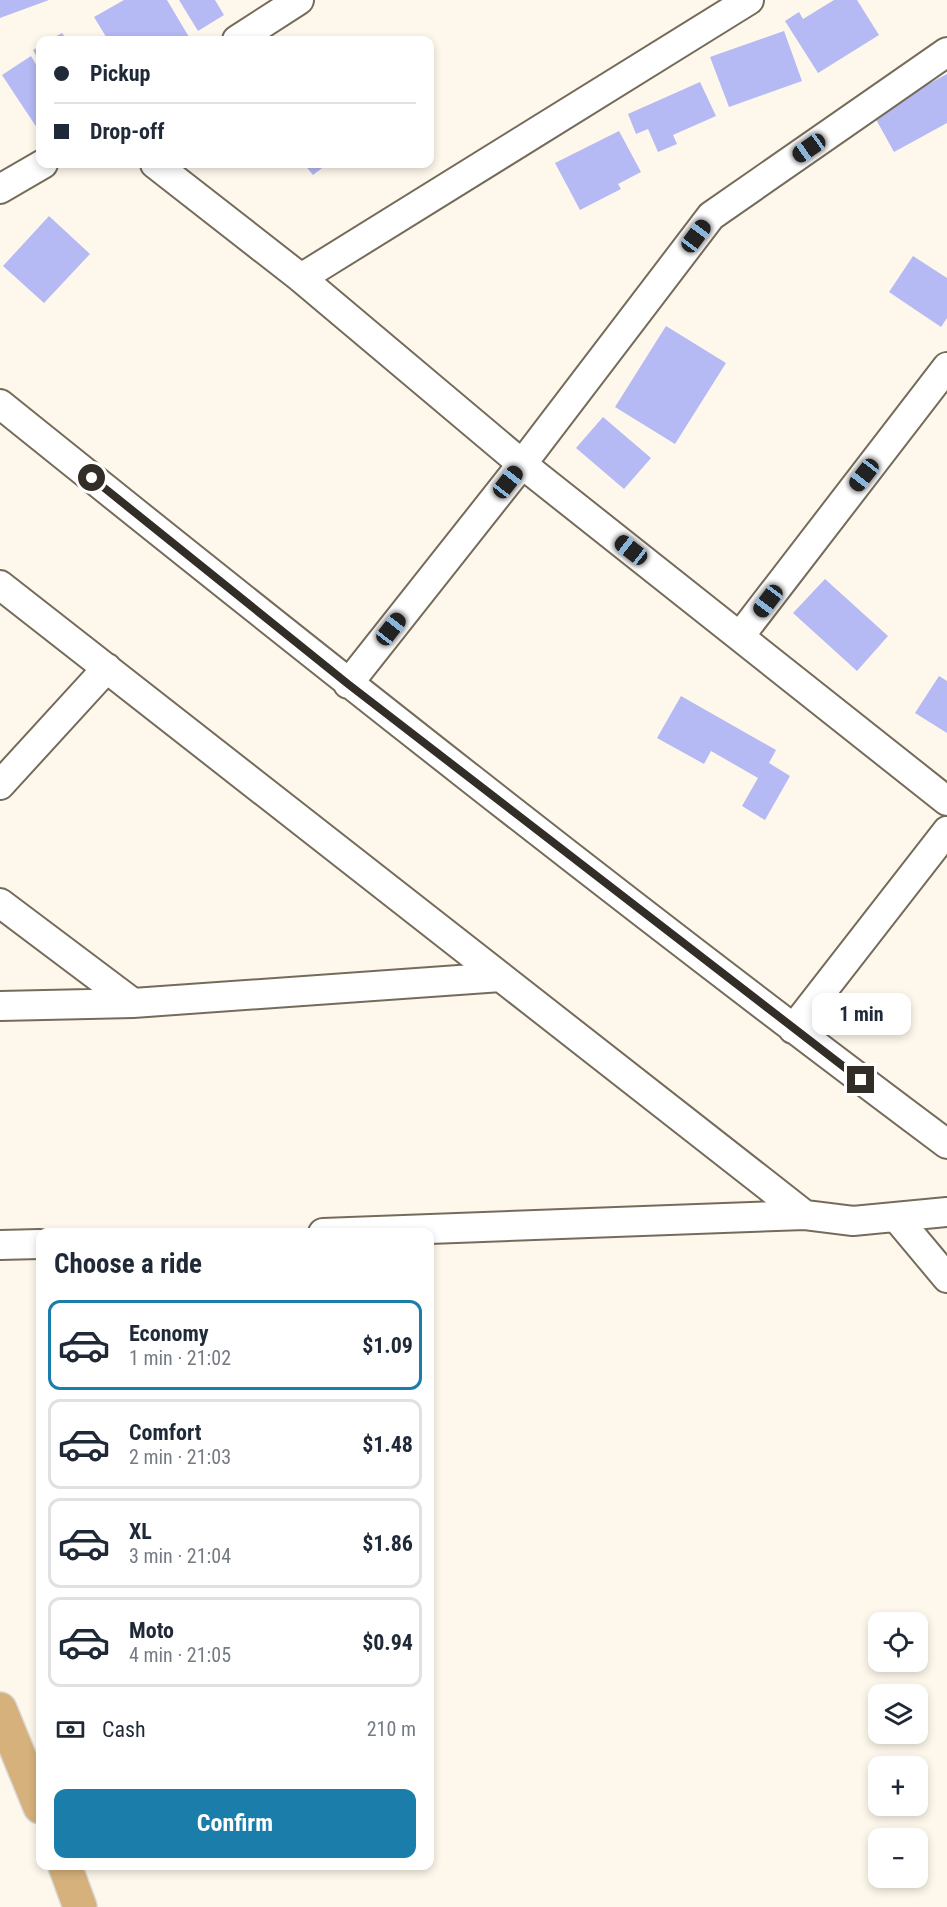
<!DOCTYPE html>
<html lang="en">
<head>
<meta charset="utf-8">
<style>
  :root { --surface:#fff; --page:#f6f6f7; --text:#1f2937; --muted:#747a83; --line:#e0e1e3; --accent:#1b7eaa }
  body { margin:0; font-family:"Roboto Condensed",sans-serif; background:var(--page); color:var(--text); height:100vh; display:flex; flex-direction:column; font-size:22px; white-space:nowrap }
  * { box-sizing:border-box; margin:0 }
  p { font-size:20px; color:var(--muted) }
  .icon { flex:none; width:33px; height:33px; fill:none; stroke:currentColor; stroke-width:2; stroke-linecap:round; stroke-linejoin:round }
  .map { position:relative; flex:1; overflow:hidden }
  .drawer { position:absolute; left:36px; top:1228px; width:398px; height:642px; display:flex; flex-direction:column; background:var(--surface); border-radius:12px; box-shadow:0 3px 9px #0003 }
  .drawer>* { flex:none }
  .banner { position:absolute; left:36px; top:36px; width:398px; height:132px; border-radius:12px; box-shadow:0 3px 9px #0003; display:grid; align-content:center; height:132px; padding:0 18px; background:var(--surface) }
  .tools { position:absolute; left:868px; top:1612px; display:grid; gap:12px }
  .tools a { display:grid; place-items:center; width:60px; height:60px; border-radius:12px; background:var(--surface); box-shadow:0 3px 9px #0003; font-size:30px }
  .end { position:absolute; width:27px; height:27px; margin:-14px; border:8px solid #322d26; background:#fff; box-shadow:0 0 0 3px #fff }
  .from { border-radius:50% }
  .bubble { position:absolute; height:42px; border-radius:12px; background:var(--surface); box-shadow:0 3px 9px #0003; font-size:20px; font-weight:700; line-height:42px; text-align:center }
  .car { position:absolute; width:18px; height:36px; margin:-18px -9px; border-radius:8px; box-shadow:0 0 4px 2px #0007; background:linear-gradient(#222 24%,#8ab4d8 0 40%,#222 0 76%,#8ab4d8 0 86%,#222 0) }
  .banner b { display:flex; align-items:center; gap:21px; height:57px; font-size:22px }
  .banner b+b { border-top:2px solid var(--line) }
  .banner i { width:15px; height:15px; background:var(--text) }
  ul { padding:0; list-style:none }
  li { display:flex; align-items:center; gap:18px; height:90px; margin:0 12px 9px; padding:0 6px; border:3px solid var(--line); border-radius:12px }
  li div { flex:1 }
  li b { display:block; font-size:22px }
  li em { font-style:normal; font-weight:700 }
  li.active { border-color:var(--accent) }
  li>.icon { width:54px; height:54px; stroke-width:1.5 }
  h2 { padding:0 18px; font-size:27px; line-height:72px }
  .pay { display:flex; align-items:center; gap:15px; height:66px; padding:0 18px; font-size:22px }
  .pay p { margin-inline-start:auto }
  .button { display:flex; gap:12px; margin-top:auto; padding:12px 18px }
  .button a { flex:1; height:69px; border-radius:12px; background:var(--accent); color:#fff; font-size:24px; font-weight:700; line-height:69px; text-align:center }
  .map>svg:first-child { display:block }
  .building { fill:#b5b9f4 }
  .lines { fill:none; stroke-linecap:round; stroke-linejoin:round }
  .street-casing { stroke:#756b5a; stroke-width:32 }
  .primary-casing { stroke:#dad9d8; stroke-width:36 }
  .street { stroke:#fff; stroke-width:28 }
  .primary { stroke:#d7b17c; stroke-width:33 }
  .route { stroke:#322d26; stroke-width:8 }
</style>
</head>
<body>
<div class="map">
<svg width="947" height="1907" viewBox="0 0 947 1907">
  <rect width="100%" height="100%" fill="#fef8ec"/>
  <!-- building -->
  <path class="building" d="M0,0H49L0,18Z
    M124,0H167L189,37L183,40H108L94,17Z
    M179,0H215L224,15L198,31Z
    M834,0H857L879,35L818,73L785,21L799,12L803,19Z
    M784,31L802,81L729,107L710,57Z
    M62,33L67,40H49Z
    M40,46V63L33,50Z
    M31,56L40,71L39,131L2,75Z
    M947,74V123L894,152L873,114Z
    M700,82L716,116L673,135L677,144L658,152L648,129L636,134L628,114Z
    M619,131L641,172L618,184L621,189L580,210L555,163Z
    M304,164H325L326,165L313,175Z
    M49,216L90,254L44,303L3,266Z
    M913,256L947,278V318L941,327L889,292Z
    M666,326L726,363L675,444L615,407Z
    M603,417L651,458L624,489L576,448Z
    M825,579L888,636L857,671L793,613Z
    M939,676L947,681V733L915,713Z
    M681,696L776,750L769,763L790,776L765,820L742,806L758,778L711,751L704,764L657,738Z"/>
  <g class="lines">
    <!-- street casing -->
    <g class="street-casing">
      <path id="street" d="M237,40L299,0
        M155,164L301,278L522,464L947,801
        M0,189L43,164
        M301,278L749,0
        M0,404C312,655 626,904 947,1144
        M0,585L805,1215L853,1221L947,1212
        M740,636L947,367
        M348,684L522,464L711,216L947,52
        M0,785L107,668
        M0,903L133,1003L501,977
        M0,1006L133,1003
        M793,1029L947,831
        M896,1217L947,1278
        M323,1233L805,1215
        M0,1245L40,1244"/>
    </g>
    <!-- primary casing -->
    <g class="primary-casing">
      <path id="primary" d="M0,1709L40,1807
        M65,1866L80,1907"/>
    </g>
    <!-- street -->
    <use href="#street" class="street"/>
    <!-- primary -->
    <use href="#primary" class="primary"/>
  </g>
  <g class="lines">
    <!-- route -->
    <path class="route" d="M92,478L348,684L861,1080"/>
  </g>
</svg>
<div class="tools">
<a><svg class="icon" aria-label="locate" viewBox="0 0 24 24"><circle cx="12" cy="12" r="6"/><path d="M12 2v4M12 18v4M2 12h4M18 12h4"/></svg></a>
<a><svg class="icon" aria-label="layers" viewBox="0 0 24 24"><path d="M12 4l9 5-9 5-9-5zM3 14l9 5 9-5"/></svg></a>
<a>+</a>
<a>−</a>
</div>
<i class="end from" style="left:92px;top:478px"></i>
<i class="end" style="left:861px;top:1080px"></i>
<div class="bubble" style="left:812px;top:993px;width:99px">1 min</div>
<i class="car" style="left:809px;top:148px;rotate:235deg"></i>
<i class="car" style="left:696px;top:236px;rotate:37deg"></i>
<i class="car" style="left:864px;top:475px;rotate:218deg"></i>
<i class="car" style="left:508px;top:482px;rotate:38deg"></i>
<i class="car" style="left:631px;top:550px;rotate:308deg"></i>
<i class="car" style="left:768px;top:601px;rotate:217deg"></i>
<i class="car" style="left:391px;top:629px;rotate:38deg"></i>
<div class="banner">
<b><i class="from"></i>Pickup</b>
<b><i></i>Drop-off</b>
</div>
<section class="drawer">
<h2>Choose a ride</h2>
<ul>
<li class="active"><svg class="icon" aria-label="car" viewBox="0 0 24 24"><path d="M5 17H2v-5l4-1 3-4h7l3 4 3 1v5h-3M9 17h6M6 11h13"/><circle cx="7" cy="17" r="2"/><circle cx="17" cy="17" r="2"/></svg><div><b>Economy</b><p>1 min · 21:02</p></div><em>$1.09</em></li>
<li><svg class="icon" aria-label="car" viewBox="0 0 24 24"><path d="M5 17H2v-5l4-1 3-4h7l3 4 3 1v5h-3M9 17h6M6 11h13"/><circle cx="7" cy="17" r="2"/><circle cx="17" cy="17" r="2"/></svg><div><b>Comfort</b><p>2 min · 21:03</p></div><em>$1.48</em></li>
<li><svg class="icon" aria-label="car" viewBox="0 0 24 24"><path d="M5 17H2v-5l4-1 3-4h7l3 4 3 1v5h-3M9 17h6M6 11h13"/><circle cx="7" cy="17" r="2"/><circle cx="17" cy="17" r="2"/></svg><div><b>XL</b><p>3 min · 21:04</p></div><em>$1.86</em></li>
<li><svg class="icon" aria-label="car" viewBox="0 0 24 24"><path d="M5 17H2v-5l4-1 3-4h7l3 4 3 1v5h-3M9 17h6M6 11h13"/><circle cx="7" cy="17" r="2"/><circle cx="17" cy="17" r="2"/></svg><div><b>Moto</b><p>4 min · 21:05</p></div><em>$0.94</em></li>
</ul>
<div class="pay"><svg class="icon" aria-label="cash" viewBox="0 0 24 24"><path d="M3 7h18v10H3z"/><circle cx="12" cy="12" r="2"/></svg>Cash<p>210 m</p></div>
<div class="button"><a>Confirm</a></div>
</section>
</div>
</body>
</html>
